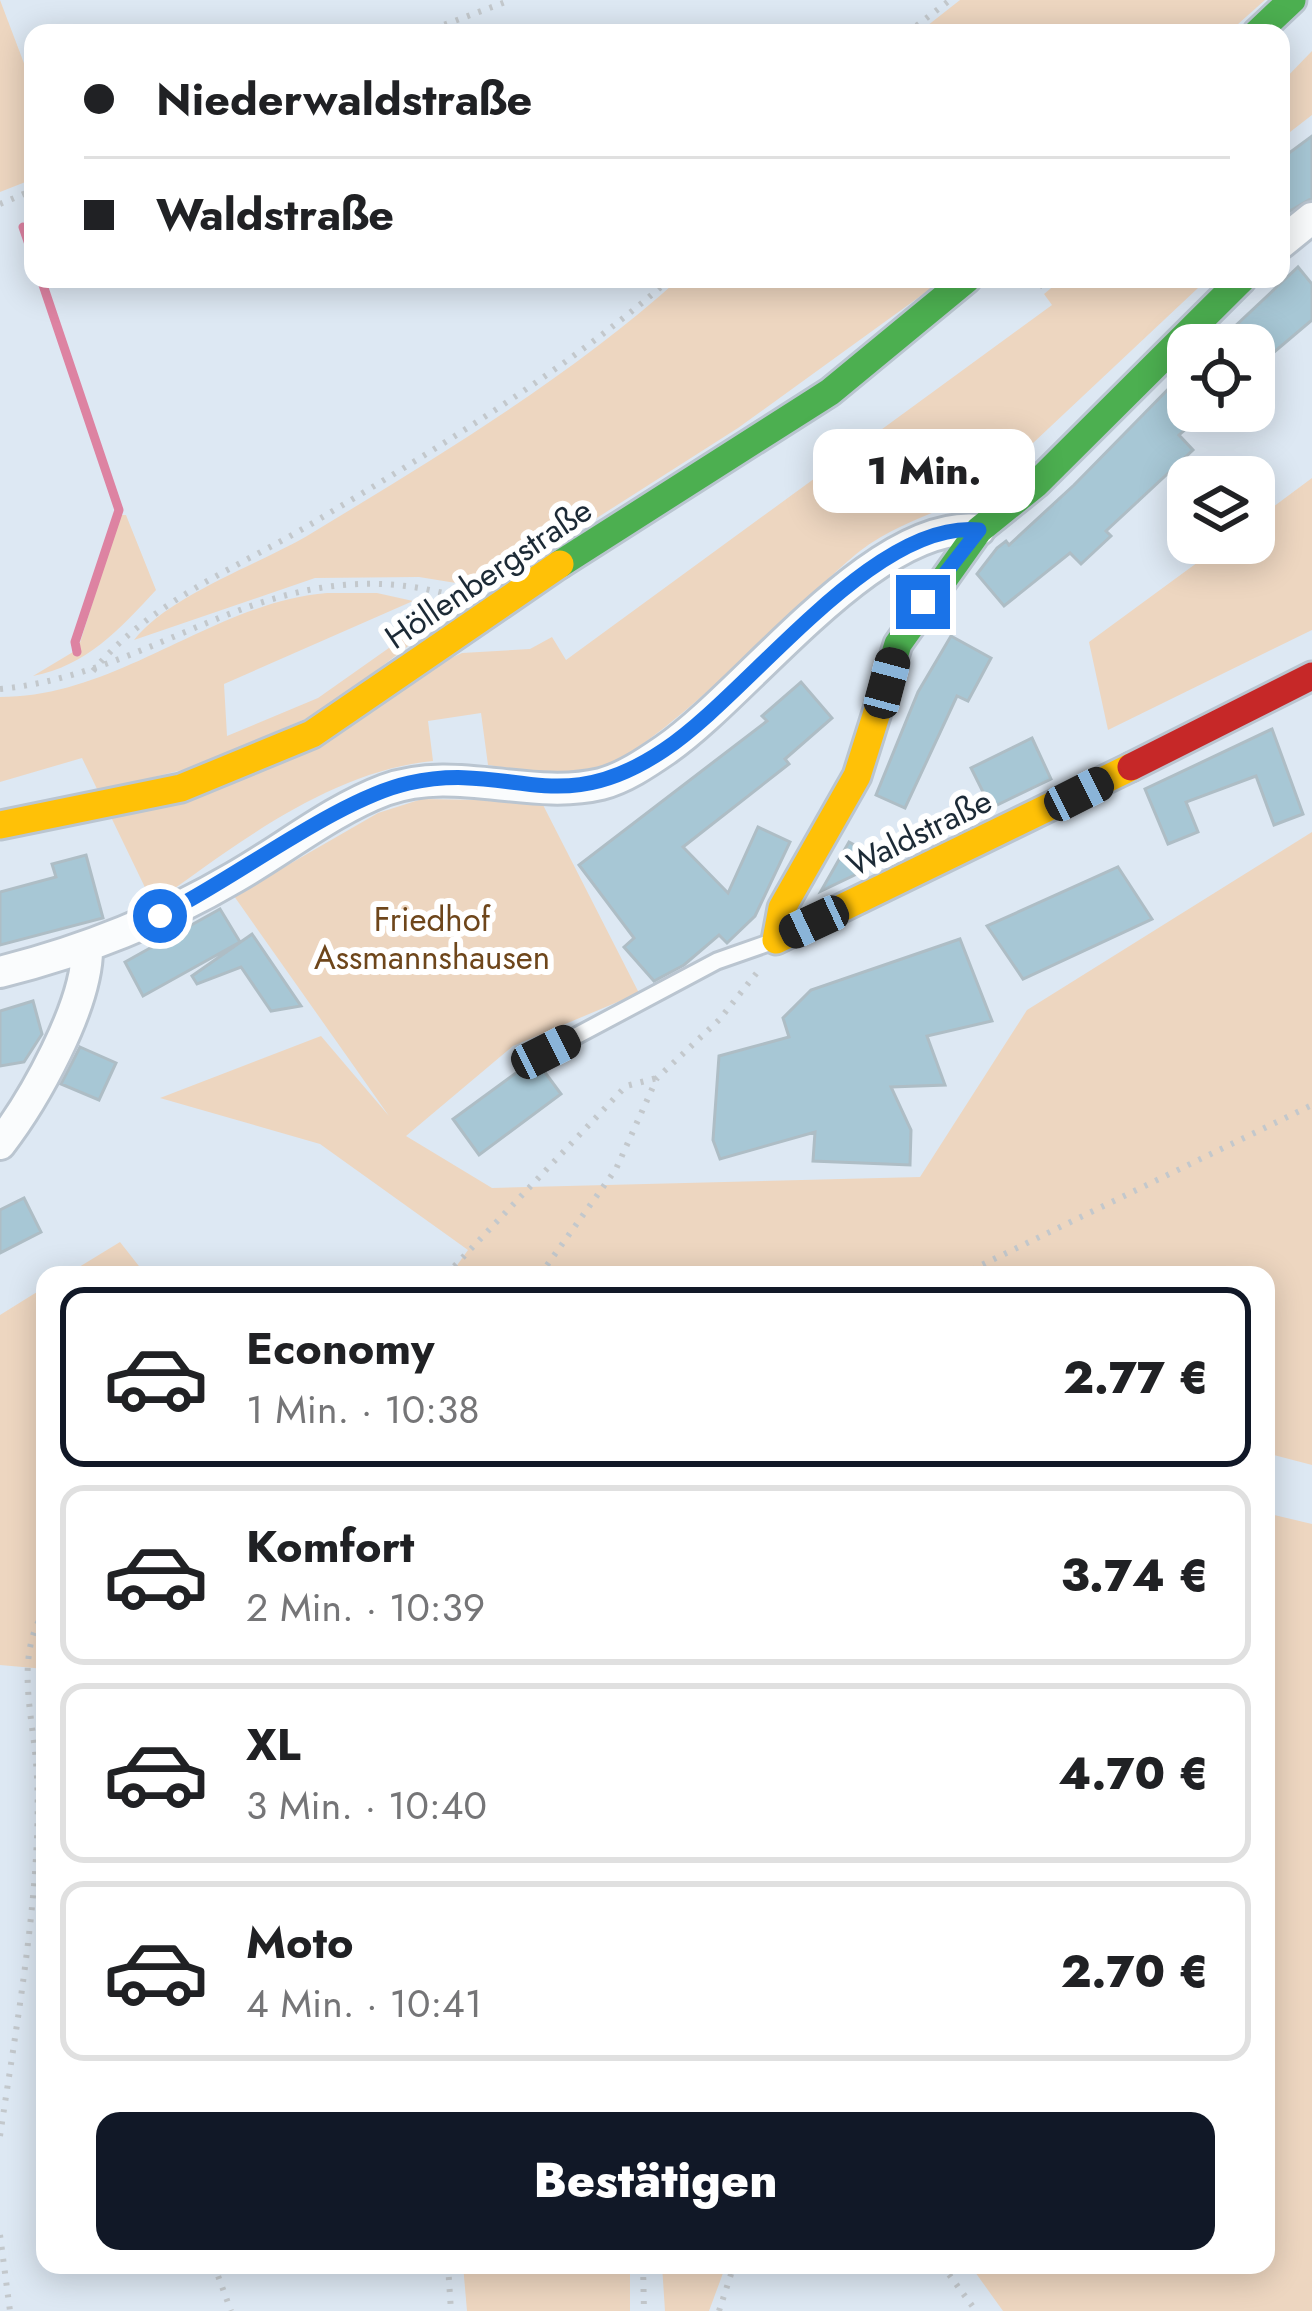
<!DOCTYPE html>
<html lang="de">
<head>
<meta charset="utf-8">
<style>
  :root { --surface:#fff; --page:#f6f6f6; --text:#202124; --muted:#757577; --line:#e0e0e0; --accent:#111827 }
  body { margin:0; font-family:Jost,sans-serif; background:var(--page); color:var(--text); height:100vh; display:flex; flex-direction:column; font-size:45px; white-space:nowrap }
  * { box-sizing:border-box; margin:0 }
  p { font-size:39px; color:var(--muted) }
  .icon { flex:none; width:66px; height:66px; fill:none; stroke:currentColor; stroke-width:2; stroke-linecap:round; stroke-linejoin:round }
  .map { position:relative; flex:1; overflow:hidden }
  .details { position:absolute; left:36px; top:1266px; width:1239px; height:1008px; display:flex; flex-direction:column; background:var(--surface); border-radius:24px; box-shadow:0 6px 30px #0003 }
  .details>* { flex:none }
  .banner { position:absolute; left:24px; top:24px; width:1266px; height:264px; border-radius:24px; box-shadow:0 6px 30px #0003; display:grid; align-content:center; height:264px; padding:0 60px; background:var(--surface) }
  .controls { position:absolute; left:1167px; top:324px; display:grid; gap:24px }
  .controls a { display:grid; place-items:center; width:108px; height:108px; border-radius:24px; background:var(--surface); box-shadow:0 6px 30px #0003; font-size:60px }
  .end { position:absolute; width:54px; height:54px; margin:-27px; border:15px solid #1a73e8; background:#fff; box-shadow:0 0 0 6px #fff }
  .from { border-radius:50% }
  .bubble { position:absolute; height:84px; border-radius:24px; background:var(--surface); box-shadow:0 6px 30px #0003; font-size:39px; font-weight:800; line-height:84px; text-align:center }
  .car { position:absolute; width:36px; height:72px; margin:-36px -18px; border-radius:15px; box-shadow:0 0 9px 3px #0007; background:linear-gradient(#222 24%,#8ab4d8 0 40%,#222 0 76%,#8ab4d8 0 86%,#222 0) }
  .banner b { display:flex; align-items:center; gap:42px; height:114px; font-size:45px }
  .banner b+b { border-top:3px solid var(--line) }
  .banner i { width:30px; height:30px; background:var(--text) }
  ul { padding:21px 0 0; list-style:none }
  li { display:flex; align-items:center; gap:36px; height:180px; margin:0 24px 18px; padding:0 36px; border:6px solid var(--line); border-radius:24px }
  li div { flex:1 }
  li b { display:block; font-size:45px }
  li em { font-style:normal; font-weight:800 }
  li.on { border-color:var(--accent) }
  li>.icon { width:108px; height:108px; stroke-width:1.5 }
  .cta { display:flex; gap:24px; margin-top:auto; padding:24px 60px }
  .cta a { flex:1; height:138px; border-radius:24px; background:var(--accent); color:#fff; font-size:48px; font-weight:800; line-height:138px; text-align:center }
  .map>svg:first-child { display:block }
  .green { fill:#edd6c0 }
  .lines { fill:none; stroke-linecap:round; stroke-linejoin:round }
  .stream { stroke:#dd83a2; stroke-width:9 }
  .building { fill:#a7c7d5; stroke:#aebdc5; stroke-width:3 }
  .lane-casing { stroke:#bac5d0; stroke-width:21 }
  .street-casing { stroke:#bac5d0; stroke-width:36 }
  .fast-casing { stroke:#bac5d0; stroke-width:33 }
  .slow-casing { stroke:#bac5d0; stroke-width:33 }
  .jam-casing { stroke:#bac5d0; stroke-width:33 }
  .path { stroke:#c3c8cc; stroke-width:6; stroke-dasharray:3 9; stroke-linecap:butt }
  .lane { stroke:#fafcfd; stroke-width:15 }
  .street { stroke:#fafcfd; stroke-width:30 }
  .fast { stroke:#4caf50; stroke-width:27 }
  .slow { stroke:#ffc107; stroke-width:27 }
  .jam { stroke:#c62828; stroke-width:27 }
  .route { stroke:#1a73e8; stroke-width:15 }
  .labels { text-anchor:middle; stroke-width:12; stroke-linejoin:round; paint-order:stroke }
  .street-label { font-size:33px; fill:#1c2a36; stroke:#fff }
  .park-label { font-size:33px; fill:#6e461b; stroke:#fff }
</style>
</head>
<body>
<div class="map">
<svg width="1312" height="2311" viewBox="0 0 1312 2311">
  <rect width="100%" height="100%" fill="#dde8f3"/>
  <!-- green -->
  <path class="green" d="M0,0L33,87V179L0,192Z
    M960,0H1265L1228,33H918Z
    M1312,51V115L1281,139V83Z
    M679,279H944L738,428L487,588L419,577L315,578L134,640C168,596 259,564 307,536C434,459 569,378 679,279Z
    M1062,279H1191L1198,288L984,489C943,512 897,522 860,551C800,599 645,768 580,775C550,778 518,769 488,765L481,713L428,721L433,761C330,771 235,845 153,904L110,815L462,653L530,649L552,637L566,660L1052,305L1044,294Z
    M1312,478V630L1108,730L1089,642L1224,543H1254V521Z
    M120,515H126L156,590C120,629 86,666 33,676L78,649Z
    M327,593H377L413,601L224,684L227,736L318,698L430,619L438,623L324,711L190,768L98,791L82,758L0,782V697C119,697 211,603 327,593Z
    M422,799L541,801L639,993L513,1046L406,1136L492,1188L920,1177L1027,1010L1312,832V1465L1266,1453V1275H450L468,1250L320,1144L160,1098L321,1036L389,1116L234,896L378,813Z
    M120,1242L146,1275H66Z
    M45,1287V1669L0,1665V1315Z
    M1266,1513L1312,1524V2311H1003L970,2265H1266Z
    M463,2265H630V2311H467Z
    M662,2265H726L709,2311H665Z"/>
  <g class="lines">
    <!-- stream -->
    <path class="stream" d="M23,227L33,256
      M41,279L119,510L75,642L77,652"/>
  </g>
  <!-- building -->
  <path class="building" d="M1312,136V198L1290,211L1281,199V159Z
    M1298,267L1312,284V320L1254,369V345H1215Z
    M1188,369V427L1179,435L1193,450L1106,531L1111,536L1081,564L1070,553L1004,606L977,574L997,548L1006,541L1009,545L1074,485Z
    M951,636L991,658L968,701L957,696L905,808L876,795L918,692Z
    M801,682L832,718L785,759L789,764L683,847L728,893L758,827L790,842L755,916L727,943L719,935L684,965L654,981L624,947L634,938L579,865L767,721L762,716Z
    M1272,729L1303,814L1274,825L1256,776L1186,802L1198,832L1168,844L1145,789Z
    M1032,738L1051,779L991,808L971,768Z
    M849,842L884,861L821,891Z
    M86,855L103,918L0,945V892L56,877L52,864Z
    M1118,867L1152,919L1023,979L987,926Z
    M220,909L240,942L143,996L125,962Z
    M252,934L301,1006L271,1011L241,967L197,984L192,976Z
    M960,939L992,1021L927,1036L945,1085L891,1087L911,1130L910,1165L813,1161L815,1132L720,1159L713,1140L719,1056L789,1037L783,1018L811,990Z
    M33,1001L42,1034L24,1062L0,1066V1011Z
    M80,1047L116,1063L99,1100L61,1084Z
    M535,1059L561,1094L479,1155L453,1119Z
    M24,1198L41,1232L0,1253V1210Z"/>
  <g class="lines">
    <!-- lane casing -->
    <g class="lane-casing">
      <path id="lane" d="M546,1052L717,961L774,941"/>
    </g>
    <!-- street casing -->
    <g class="street-casing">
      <path id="street" d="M1281,243L1312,218
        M0,972C84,951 160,921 235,877C284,849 332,810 385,790C455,764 530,801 601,784C624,778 646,763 665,750C747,694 875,518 979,530
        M0,1144C34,1100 87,1006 87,950"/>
    </g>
    <!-- fast casing -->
    <g class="fast-casing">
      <path id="fast" d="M1257,33L1292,0
        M560,564L830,392L967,279
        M879,706L898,644L979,530L1036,484L1242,279"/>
    </g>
    <!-- slow casing -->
    <g class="slow-casing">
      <path id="slow" d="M879,706L857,776L782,908L776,940L1131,767
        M0,825L181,788L312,734L560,564"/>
    </g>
    <!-- jam casing -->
    <g class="jam-casing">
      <path id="jam" d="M1131,767L1312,676"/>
    </g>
    <!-- path -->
    <path class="path" d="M422,33L511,0
      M907,33L950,0
      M0,204L33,190
      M1039,287L1047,279
      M93,671C153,598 243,566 321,518C438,448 568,369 670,279
      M0,689C165,673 271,546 451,595
      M446,1275L626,1086L657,1078
      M540,1275L616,1169L657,1078L719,1020L759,970
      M961,1275L1312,1105
      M0,2136C16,2027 45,1869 36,1762C32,1712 15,1655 45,1610
      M0,2235L10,2311
      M214,2265L231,2311
      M448,2265L451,2311
      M643,2265L644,2311
      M942,2265L976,2311
      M719,2311L734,2265"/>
    <!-- lane -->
    <use href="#lane" class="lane"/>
    <!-- street -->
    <use href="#street" class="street"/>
    <!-- fast -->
    <use href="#fast" class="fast"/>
    <!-- slow -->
    <use href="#slow" class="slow"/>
    <!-- jam -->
    <use href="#jam" class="jam"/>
  </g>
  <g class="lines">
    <!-- route -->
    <path class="route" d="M160,916C233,880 337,799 409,783C511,760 557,822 664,750C749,694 873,519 979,530L923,602"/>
  </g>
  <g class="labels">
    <!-- street labels -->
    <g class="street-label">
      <text transform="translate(488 573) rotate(-34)" y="12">Höllenbergstraße</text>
      <text transform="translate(919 832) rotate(-26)" y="12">Waldstraße</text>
    </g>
    <!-- park labels -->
    <g class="park-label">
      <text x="432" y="931">Friedhof<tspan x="432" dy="38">Assmannshausen</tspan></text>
    </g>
  </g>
</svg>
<div class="controls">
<a><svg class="icon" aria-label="locate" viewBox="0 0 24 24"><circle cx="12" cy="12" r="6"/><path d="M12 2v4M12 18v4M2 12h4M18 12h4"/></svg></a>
<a><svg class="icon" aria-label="layers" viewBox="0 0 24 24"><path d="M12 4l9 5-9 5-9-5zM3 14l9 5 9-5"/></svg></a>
</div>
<i class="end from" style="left:160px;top:916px"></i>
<i class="end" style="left:923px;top:602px"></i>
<div class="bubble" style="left:813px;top:429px;width:222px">1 Min.</div>
<i class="car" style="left:887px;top:683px;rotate:15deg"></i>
<i class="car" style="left:1079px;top:794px;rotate:63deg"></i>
<i class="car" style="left:814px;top:922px;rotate:245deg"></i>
<i class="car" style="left:546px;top:1052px;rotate:63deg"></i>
<div class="banner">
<b><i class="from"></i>Niederwaldstraße</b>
<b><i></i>Waldstraße</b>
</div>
<section class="details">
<ul>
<li class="on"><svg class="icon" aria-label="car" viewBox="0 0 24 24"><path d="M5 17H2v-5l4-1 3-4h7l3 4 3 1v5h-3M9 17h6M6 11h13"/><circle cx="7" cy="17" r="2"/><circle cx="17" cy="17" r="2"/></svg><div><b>Economy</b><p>1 Min. · 10:38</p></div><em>2.77 €</em></li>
<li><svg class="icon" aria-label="car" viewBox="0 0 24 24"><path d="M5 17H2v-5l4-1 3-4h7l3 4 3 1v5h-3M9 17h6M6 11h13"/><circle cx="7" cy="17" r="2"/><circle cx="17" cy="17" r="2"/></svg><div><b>Komfort</b><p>2 Min. · 10:39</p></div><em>3.74 €</em></li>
<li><svg class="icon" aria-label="car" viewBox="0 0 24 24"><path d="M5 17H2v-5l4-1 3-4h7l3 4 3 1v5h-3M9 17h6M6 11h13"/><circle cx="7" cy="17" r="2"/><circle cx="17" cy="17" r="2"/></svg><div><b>XL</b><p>3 Min. · 10:40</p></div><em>4.70 €</em></li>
<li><svg class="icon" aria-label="car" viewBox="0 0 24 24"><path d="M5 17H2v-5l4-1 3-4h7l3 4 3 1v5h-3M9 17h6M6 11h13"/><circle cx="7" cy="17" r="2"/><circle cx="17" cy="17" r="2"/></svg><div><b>Moto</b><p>4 Min. · 10:41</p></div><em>2.70 €</em></li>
</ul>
<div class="cta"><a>Bestätigen</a></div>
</section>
</div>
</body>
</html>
